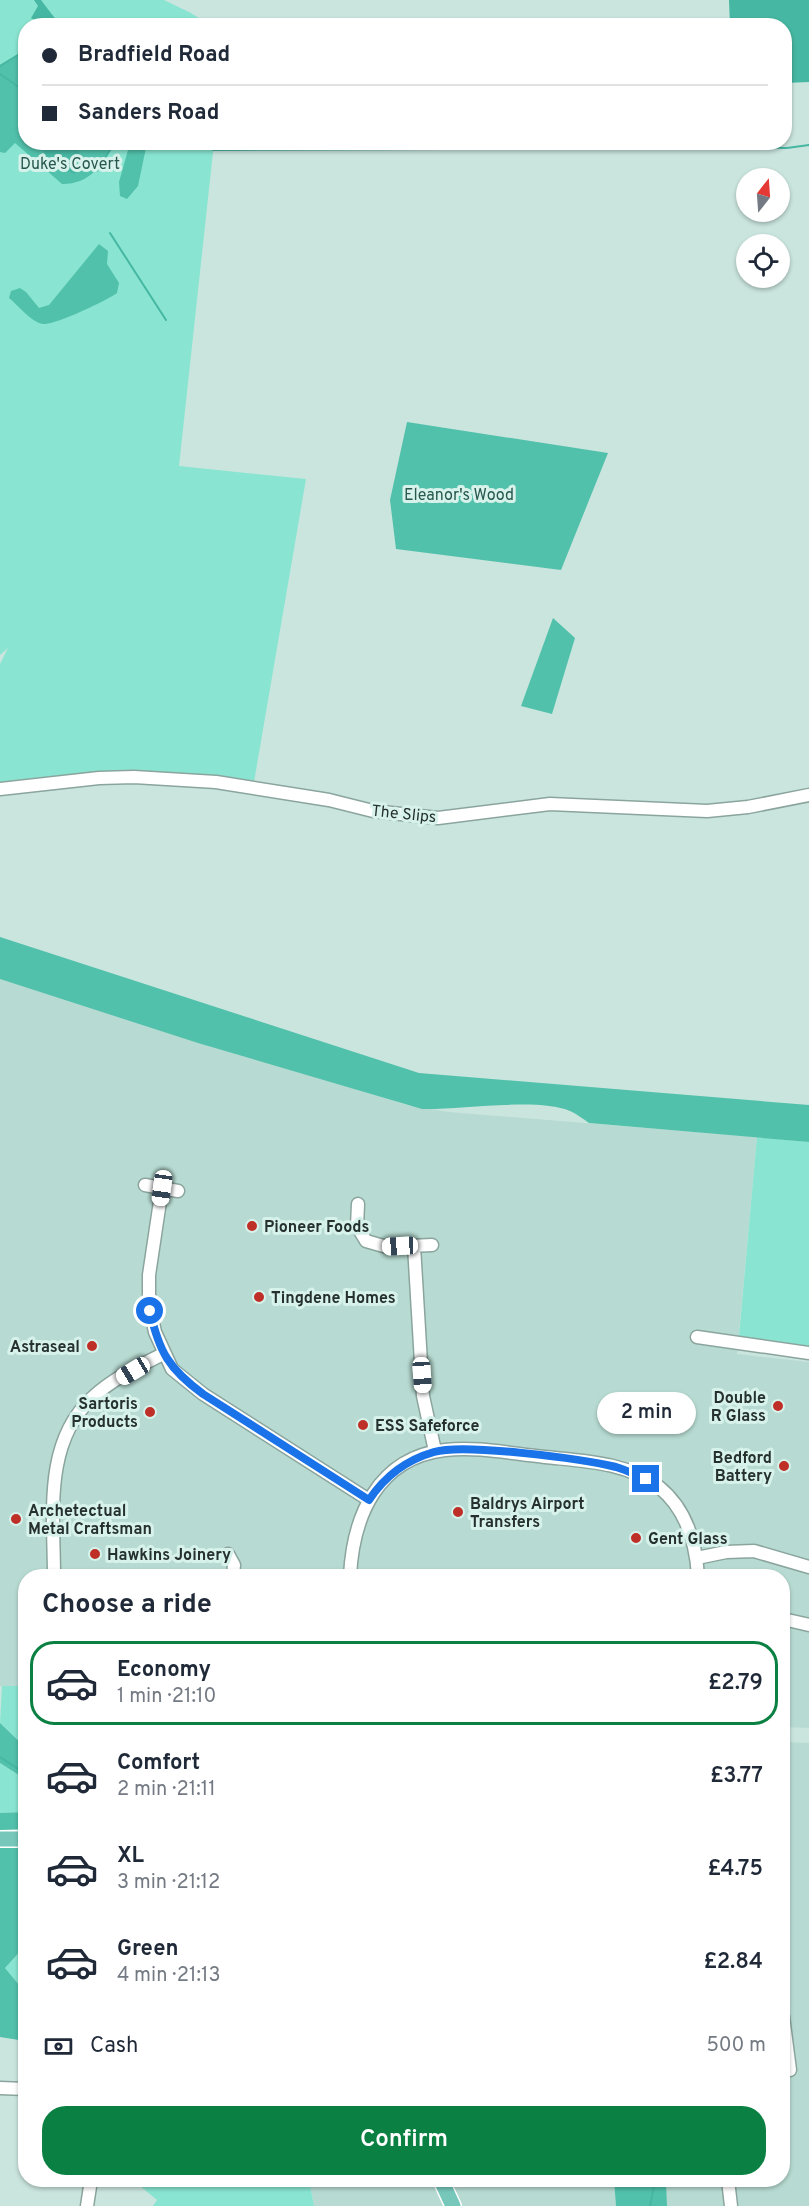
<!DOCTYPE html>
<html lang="en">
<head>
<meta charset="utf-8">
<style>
  :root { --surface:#fff; --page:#f6f6f7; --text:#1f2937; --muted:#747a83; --line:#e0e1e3; --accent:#0b8043 }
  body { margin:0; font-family:Overpass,sans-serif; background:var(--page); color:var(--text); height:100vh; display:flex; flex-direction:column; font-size:22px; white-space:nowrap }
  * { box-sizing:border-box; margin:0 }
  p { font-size:20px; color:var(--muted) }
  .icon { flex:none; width:33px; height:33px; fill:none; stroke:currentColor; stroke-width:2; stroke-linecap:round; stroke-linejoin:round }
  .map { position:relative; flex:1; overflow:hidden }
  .panel { position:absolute; left:18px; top:1569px; width:772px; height:618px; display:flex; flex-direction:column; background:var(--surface); border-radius:24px; box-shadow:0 2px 4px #0004 }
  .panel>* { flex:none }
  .banner { position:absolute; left:18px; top:18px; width:774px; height:132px; border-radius:24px; box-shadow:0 2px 4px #0004; display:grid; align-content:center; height:132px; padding:0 24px; background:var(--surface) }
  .needle { width:39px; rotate:17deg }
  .controls { position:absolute; left:736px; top:168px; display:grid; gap:12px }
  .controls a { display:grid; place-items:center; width:54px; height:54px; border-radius:50%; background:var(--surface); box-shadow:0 2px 4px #0004; font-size:30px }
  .end { position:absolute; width:27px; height:27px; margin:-14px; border:8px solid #1a73e8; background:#fff; box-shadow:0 0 0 3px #fff }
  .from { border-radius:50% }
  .bubble { position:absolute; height:42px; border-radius:21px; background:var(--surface); box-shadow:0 2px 4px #0004; font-size:20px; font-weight:600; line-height:42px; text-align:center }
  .car { position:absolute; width:18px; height:36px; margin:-18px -9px; border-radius:8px; box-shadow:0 0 4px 2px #0007; background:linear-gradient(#fff 24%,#345 0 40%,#fff 0 76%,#345 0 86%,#fff 0) }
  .banner b { display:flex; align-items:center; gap:21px; height:57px; font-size:22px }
  .banner b+b { border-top:2px solid var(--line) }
  .banner i { width:15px; height:15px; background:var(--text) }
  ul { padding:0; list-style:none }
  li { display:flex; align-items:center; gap:18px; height:84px; margin:0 12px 9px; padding:0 12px; border:3px solid transparent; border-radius:24px }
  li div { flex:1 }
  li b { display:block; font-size:22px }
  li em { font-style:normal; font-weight:600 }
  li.active { border-color:var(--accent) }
  li>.icon { width:54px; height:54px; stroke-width:1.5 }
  h2 { padding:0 24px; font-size:27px; line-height:72px }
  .pay { display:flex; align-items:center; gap:15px; height:66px; padding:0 24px; font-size:22px }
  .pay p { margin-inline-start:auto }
  .primary-button { display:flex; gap:12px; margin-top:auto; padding:12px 24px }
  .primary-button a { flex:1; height:69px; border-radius:24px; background:var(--accent); color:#fff; font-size:24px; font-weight:600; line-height:69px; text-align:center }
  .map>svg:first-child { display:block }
  .built { fill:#b7dbd2 }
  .green { fill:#89e5d1 }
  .forest { fill:#51c1ab }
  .water { fill:#46b7a2 }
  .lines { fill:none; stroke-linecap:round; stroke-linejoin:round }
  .stream { stroke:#46b7a2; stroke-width:2 }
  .minor-casing { stroke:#8ba59e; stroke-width:15 }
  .major-casing { stroke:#fff; stroke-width:18 }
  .minor { stroke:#fff; stroke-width:12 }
  .major { stroke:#77c8bb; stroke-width:15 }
  .route { stroke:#1a73e8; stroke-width:8 }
  .poi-dot { fill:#bd2f27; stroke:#d7f2eb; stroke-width:2 }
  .labels { text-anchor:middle; stroke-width:6; stroke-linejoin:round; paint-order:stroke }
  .park-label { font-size:16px; fill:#27574d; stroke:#d7f2eb }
  .street-label { font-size:16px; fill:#26312e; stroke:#d7f2eb }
  .poi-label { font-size:16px; font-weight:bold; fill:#26312e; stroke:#d7f2eb; text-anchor:start }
</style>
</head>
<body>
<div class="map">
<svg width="809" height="2206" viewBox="0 0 809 2206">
  <rect width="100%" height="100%" fill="#cae5de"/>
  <!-- built -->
  <path class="built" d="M0,979L407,1105L449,1112L757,1137L737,1354L809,1362V1728L783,1727V1576H26L25,1686H0Z
    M783,1742L809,1743V2206H667L666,2180H783Z
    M309,2180H614L616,2206H314Z"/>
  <!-- green -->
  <path class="green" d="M0,0H164L191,13L209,25L26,26V142L214,143L179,466L306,479L253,788L134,777L0,789V664L8,648L0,655Z
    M757,1137L809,1142V1346L739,1336Z
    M2,1686H25V1747L0,1723Z
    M0,1763L25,1779V1812L0,1813Z
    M25,1946V1992L5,1968Z
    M142,2180H309L314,2206H153L157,2200L139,2185Z"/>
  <!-- forest -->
  <path class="forest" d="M25,50L26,142L115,143C101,165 91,184 62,184L15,143L5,153L0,152V66Z
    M130,143H147L138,186L127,199L120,196L119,182Z
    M99,244L108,251L107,264L119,283L117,293C108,300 53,326 43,324C31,322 19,306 9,298L11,291L20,288L26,292L39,308L49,305Z
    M407,422L608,453L561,570L396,549L390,500Z
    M553,618L575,638L552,714L521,706Z
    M0,937L419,1073L809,1105V1142L589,1123C583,1119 577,1114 570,1111C538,1097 460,1110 422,1109L198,1043L0,979Z
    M0,1723L25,1747V1779L0,1763Z
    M25,1812V1829L0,1830V1813Z
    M25,1845V1946L5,1968L25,1992V2041L0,2037V1846Z
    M614,2180H666L667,2206H616Z"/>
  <!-- water -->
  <path class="water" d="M34,0H41L60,25C51,26 38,23 31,18L38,6Z
    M729,0H809V82L785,83L784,26L730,25Z
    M38,143H99L81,146L79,151L84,167L74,174L51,164Z"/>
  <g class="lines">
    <!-- stream -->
    <path class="stream" d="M0,66L26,50
      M0,74L26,92
      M694,147L787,148L809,145
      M213,150L684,148
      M97,171L115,142
      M110,233L166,320
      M0,1757L26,1774
      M650,2206L654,2186L652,2180"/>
    <!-- minor casing -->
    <g class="minor-casing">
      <path id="minor" d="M0,789L99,778L134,777L216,782L329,800L373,811L438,818L550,804L707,811L748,807L809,795
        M145,1185L178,1191
        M162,1188L149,1275V1304L155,1332L172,1369L203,1394L369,1500
        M358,1204L357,1226L366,1241L387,1247L432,1245
        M414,1246L423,1396L435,1451
        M697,1337L809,1353
        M228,1554L234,1565L233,1576
        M697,1558L726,1552L754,1551L809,1567
        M54,1576C54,1516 43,1443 92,1398C112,1379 139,1366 163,1354
        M350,1576C353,1517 377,1458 445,1450C477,1446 513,1454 545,1457C583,1461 627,1462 659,1487C686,1509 696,1543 698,1576
        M783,1619L809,1625
        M783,2016L790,2070
        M0,2088L26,2089
        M728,2180L731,2206
        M87,2206L91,2180"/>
    </g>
    <!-- major casing -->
    <g class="major-casing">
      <path id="major" d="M0,1839H26
        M441,2180L453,2206"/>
    </g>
    <!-- minor -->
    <use href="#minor" class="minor"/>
    <!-- major -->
    <use href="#major" class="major"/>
  </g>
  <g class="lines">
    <!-- route -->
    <path class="route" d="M150,1311C159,1352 169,1369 203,1394L369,1500C385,1476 406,1460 434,1452C464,1443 583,1459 616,1467C626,1470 636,1475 646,1479"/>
  </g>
  <!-- markers -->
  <g class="poi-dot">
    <circle cx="252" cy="1226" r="6"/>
    <circle cx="259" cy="1297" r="6"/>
    <circle cx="92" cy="1346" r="6"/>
    <circle cx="778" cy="1406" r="6"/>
    <circle cx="150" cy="1412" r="6"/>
    <circle cx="363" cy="1425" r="6"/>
    <circle cx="784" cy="1466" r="6"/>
    <circle cx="458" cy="1512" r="6"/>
    <circle cx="16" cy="1519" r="6"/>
    <circle cx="636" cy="1538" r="6"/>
    <circle cx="95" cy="1554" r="6"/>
  </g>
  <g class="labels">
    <!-- park labels -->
    <g class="park-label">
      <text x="70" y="169">Duke's Covert</text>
      <text x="459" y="500">Eleanor's Wood</text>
    </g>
    <!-- street labels -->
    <g class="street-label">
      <text transform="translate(404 813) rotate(6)" y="6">The Slips</text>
    </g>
    <!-- poi labels -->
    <g class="poi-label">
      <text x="264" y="1232">Pioneer Foods</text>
      <text x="271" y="1303">Tingdene Homes</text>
      <text x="80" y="1352" text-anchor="end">Astraseal</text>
      <text x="766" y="1403" text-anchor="end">Double<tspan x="766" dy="18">R Glass</tspan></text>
      <text x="138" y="1409" text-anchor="end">Sartoris<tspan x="138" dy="18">Products</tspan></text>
      <text x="375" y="1431">ESS Safeforce</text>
      <text x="772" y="1463" text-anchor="end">Bedford<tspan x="772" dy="18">Battery</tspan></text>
      <text x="470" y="1509">Baldrys Airport<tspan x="470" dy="18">Transfers</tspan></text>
      <text x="28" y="1516">Archetectual<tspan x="28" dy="18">Metal Craftsman</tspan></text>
      <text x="648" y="1544">Gent Glass</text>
      <text x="107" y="1560">Hawkins Joinery</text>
    </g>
  </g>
</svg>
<div class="controls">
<a><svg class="needle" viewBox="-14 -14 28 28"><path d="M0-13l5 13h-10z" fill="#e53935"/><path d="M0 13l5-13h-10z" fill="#747a83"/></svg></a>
<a><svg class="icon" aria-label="locate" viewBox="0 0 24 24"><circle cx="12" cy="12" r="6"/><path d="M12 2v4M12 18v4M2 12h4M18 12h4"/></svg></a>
</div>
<i class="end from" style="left:150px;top:1311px"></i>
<i class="end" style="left:646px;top:1479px"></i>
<div class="bubble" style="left:597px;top:1392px;width:99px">2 min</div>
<i class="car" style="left:162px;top:1188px;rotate:188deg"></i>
<i class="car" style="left:400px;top:1246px;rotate:267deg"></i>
<i class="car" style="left:133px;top:1371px;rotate:239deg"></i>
<i class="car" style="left:422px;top:1375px;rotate:176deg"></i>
<div class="banner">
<b><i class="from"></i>Bradfield Road</b>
<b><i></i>Sanders Road</b>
</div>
<section class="panel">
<h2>Choose a ride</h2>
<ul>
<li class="active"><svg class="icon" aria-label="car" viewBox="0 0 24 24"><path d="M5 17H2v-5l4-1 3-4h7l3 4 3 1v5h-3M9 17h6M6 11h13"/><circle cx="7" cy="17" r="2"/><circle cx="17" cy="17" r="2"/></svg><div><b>Economy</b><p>1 min · 21:10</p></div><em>£2.79</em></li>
<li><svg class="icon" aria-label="car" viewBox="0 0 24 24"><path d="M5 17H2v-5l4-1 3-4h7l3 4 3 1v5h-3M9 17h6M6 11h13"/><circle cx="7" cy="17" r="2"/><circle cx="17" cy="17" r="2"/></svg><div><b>Comfort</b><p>2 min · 21:11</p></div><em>£3.77</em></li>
<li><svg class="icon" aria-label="car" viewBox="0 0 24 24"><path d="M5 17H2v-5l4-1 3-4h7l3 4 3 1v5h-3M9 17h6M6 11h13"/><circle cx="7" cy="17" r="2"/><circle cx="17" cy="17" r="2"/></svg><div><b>XL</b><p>3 min · 21:12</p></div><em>£4.75</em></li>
<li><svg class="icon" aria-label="car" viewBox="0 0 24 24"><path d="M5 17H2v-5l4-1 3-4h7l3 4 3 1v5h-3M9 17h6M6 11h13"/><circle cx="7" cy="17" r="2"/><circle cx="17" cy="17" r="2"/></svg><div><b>Green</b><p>4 min · 21:13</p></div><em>£2.84</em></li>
</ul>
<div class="pay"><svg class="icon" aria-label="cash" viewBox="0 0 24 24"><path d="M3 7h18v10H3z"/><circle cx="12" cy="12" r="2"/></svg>Cash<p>500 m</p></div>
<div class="primary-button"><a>Confirm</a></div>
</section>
</div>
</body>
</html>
